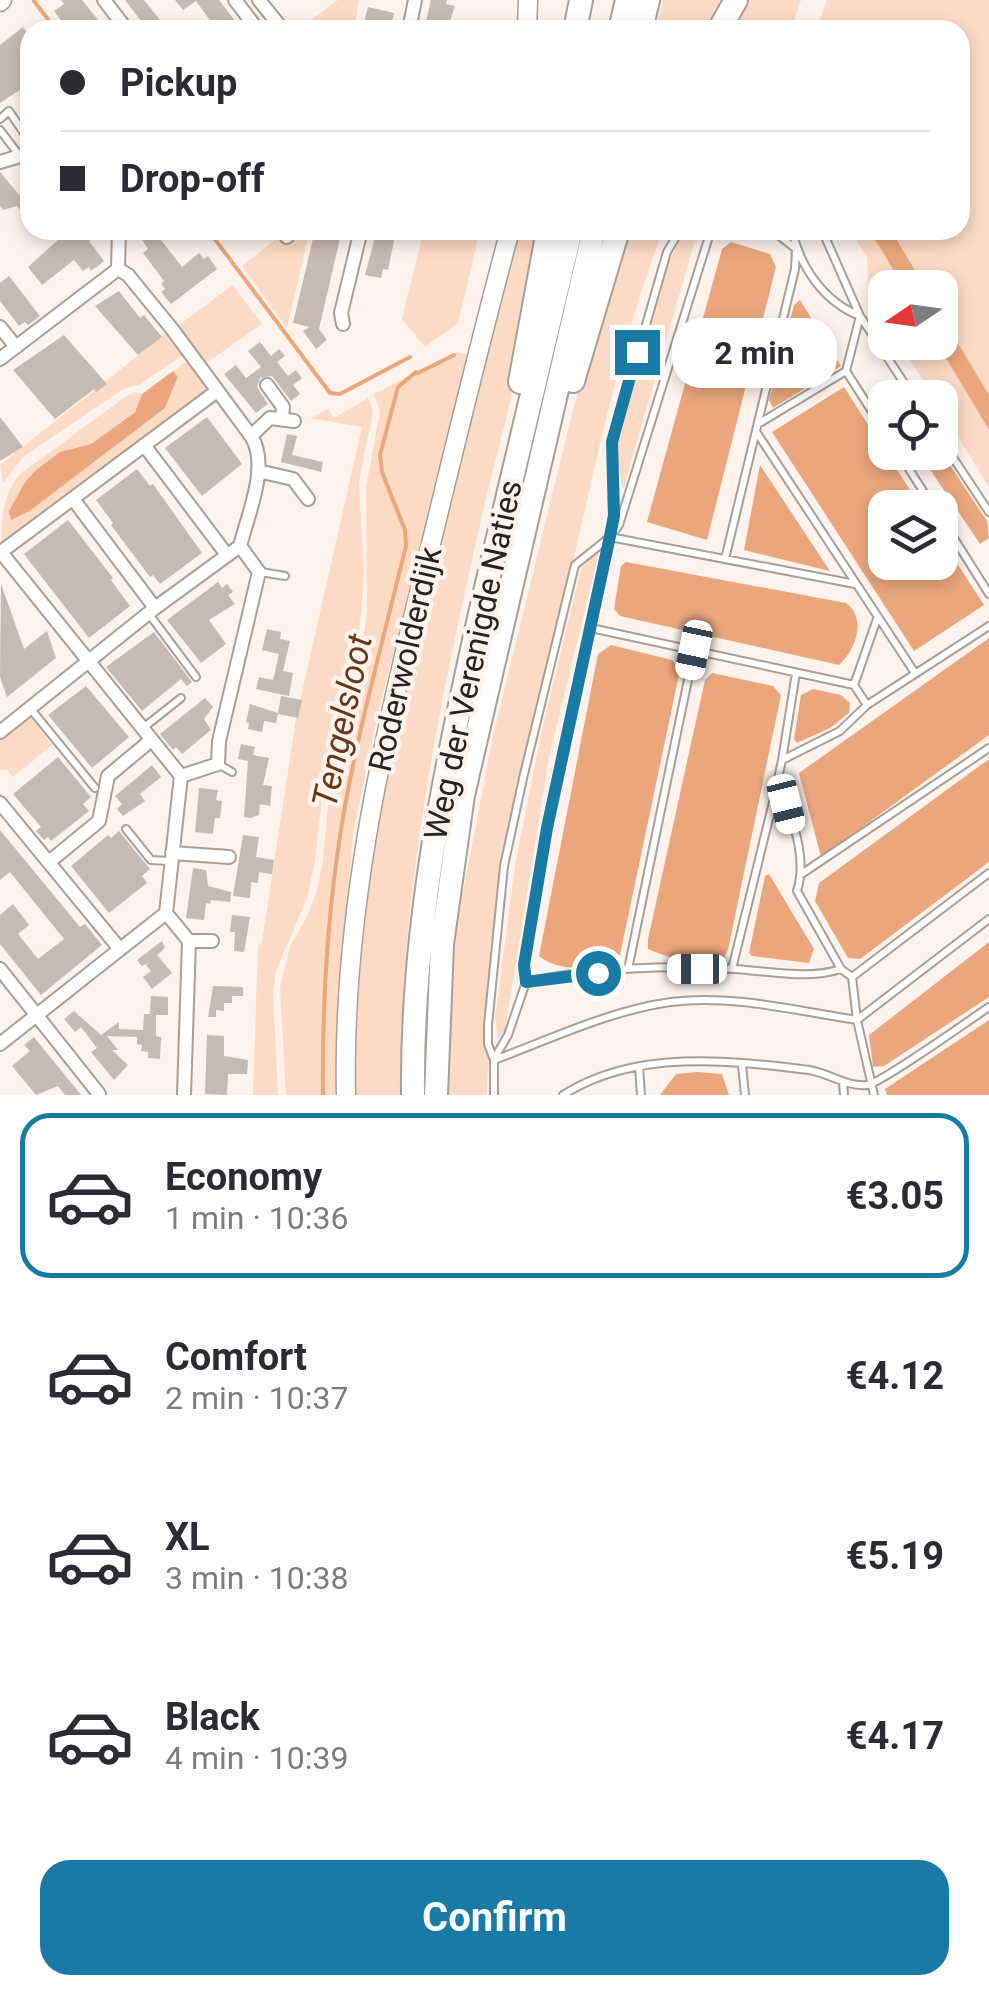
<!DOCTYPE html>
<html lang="en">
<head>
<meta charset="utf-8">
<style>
  :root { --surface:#fff; --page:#f7f7f7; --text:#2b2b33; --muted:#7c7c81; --line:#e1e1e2; --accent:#187ba6 }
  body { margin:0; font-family:Roboto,sans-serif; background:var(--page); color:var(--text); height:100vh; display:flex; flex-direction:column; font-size:38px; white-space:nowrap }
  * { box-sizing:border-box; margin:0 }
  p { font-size:32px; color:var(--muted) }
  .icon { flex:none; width:55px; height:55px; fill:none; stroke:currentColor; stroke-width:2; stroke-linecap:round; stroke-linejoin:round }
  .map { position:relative; height:1095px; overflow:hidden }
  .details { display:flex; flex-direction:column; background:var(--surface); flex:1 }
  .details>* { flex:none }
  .top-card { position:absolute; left:20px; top:20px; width:950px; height:220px; border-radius:30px; box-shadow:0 5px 15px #0003; display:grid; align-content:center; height:220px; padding:0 40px; background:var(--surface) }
  .needle { width:65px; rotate:257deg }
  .fabs { position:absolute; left:868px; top:270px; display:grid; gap:20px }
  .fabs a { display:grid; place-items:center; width:90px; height:90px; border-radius:20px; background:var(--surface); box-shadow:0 5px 15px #0003; font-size:50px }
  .end { position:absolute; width:45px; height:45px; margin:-22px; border:12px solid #187ba6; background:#fff; box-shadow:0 0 0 5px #fff }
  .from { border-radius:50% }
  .bubble { position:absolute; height:70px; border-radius:30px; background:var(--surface); box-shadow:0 5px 15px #0003; font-size:32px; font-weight:700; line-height:70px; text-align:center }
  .car { position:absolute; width:30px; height:60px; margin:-30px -15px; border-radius:12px; box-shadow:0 0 8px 2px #0007; background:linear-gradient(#fff 24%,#345 0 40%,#fff 0 76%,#345 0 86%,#fff 0) }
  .top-card b { display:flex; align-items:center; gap:35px; height:95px; font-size:38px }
  .top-card b+b { border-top:2px solid var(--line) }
  .top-card i { width:25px; height:25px; background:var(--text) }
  ul { padding:18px 0 0; list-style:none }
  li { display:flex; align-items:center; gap:30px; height:165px; margin:0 20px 15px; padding:0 20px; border:5px solid transparent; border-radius:30px }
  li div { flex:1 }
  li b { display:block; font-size:38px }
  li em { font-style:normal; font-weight:700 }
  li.on { border-color:var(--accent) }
  li>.icon { width:90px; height:90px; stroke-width:1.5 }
  .button { display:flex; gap:20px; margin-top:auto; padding:20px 40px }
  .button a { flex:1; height:115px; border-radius:30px; background:var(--accent); color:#fff; font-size:40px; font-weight:700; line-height:115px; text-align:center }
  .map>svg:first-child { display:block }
  .green { fill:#fcdac4 }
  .water { fill:#eba77b }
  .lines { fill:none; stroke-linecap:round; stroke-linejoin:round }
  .stream { stroke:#eba77b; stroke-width:4 }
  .building { fill:#c7bab2 }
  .lane-casing { stroke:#aa9e96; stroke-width:10 }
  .street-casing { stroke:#aa9e96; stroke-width:16 }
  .secondary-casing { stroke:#aa9e96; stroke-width:21 }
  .highway-casing { stroke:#aa9e96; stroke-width:26 }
  .lane { stroke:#fff; stroke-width:6 }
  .street { stroke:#fff; stroke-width:12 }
  .secondary { stroke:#fff; stroke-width:18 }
  .highway { stroke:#fff; stroke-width:22 }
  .route { stroke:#187ba6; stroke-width:12 }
  .labels { text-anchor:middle; stroke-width:9; stroke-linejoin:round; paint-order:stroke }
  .street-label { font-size:32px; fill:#272320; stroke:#fdf2ec }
  .water-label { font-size:35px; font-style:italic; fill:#663a19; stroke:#fdf2ec }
</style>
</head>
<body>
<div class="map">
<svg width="989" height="1095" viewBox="0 0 989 1095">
  <rect width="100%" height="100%" fill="#fdf2ec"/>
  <!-- green -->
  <path class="green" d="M338,0H359L354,30H297Z
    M663,0H728L711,30H656Z
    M746,0H801L791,30H729Z
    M827,0H989V395L940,313V288L925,287L891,230H960V30H816Z
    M287,230H310L287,328L242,266L279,237L284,243Z
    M424,230H480L458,323L425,347L402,319Z
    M515,230H536C530,282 523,335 513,387C504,432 491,475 481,520C438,709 399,900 400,1095H351L357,951L381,781Z
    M630,230H663C619,344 595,469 567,588C553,649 535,710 523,772C503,879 490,987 487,1095H447L456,928L493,736L574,406Z
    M685,230H703L693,247L623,490L614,447L663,274Z
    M850,230H869L904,287L885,288V322L869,293L867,258Z
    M233,285L262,324L206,363L178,326Z
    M168,332L184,354L141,384L123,389L23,457L3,483L0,465Z
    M899,343H937L989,430V487L940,408V398L934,397Z
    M456,352L469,354L377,718L353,834L346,915L337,1095H286L280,988L290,946L307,917L317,891L323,860L332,764L357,680L367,613L366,488L380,411L374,394Z
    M189,360L211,390L2,546C0,520 3,495 19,475L121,400L134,392L142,394L135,411L91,444L60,452L25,482L9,511L31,510L165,408L178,378L173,371Z
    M368,398L373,411L359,482L364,574L360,624L355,661L324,779L315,860L307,898L276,971L273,994L278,1095H253L258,946L262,942L296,719L362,427L311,418L328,409L334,418Z
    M600,548L549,757L505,1030L498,1039L495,1019L515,866L543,725L581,569Z
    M29,715L52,745L13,777L7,770H0V737Z"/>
  <!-- water -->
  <path class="water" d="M869,230H891L925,287H904Z
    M731,242L770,254L776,267L707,540L647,522L722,249Z
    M800,300L841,366L773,408L769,400L794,305Z
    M940,313L989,395V430L937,343L940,342Z
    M173,371L178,377L165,408L31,510L11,520L9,511L25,482L36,470L60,452L91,444L135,412L142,394Z
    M844,387L921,507L885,508V562H940V537L984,605L914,651L772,432Z
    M940,450L987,521L989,538L980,544L919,453Z
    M760,465L830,571L744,550Z
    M626,562L846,603C867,618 856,650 839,665L620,616L614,609L621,566Z
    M989,638V735L821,857L799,773Z
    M611,645L672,660L680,670L620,955C600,972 558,972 539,956L598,654Z
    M712,673L773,686L781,695L728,950L724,957C700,964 671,960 648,949V939L705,680Z
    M813,689L841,695L850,703L849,713L830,728L797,743L794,739L801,695Z
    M989,759V862L860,959L848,958L815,901L819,883Z
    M769,874L814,949L809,963L752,956L749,953L765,876Z
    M989,942V997L884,1066L873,1067L869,1035Z
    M989,1020V1095H887L885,1089Z
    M698,1072L722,1074L729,1095H660L676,1074Z"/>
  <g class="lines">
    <!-- stream -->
    <path class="stream" d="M34,1L56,30
      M208,230L330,393L340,394L410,357
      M418,373L454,355
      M323,1095C322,999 328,901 345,806C361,719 385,632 406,546L405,530L382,472L380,455L398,387L416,372"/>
  </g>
  <!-- building -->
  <path class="building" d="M61,0H82L106,30H68L54,11L64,4Z
    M125,0H144L168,30H148Z
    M175,0H219L242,30H217L196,1L183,10Z
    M431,0H447L446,4L455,6L447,30L425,26Z
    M368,7L394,13L390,30H362Z
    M23,27L30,36V96L24,87L0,103V45Z
    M0,172L30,208V222L17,206L3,210L0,206Z
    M69,230H103L89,241L104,261L91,271L89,267L83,271L74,260L42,285L28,267Z
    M145,230H166L158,236L182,267L199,253L204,259L208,256L217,269L171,304L161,292L165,289L161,284L164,281L143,253L148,249L139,235Z
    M315,230H342L319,329L327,340L316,349L303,331L309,327L293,323Z
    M377,230H391L390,235L395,236L388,270L383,269L381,278L365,275Z
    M9,276L40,316L28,325L25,322L19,326L0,301V283Z
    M119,291L140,318L144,315L162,337L138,355L95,306Z
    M64,335L107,384L96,392L94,389L55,419L13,370Z
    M260,342L271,356L279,349L285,356L277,362L288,376L296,370L302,378L293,385L300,394L291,401L272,376L260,378L257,387L268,404L256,413L224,374L236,365L246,378L261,367L248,351Z
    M0,417L23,447L0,461Z
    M207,417L242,464L202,496L165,448Z
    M287,434L297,436L292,455L323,462L321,472L281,462Z
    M137,469L150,486L153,484L202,553L160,584L153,575L150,577L111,525L113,523L96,500Z
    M68,520L113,578L111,580L130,606L89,638L24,554Z
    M218,582L222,588L227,584L233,592L228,595L235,604L209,620L226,644L201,663L167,620Z
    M1,584L24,649L47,631L56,658L7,697L0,677Z
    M267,629L281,632L280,639L290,641L283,671L293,673L289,696L256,689L259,677L273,680L279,654L262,650Z
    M154,632L192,682L187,686L181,679L142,711L106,667Z
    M86,686L129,737L92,768L48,715Z
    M281,696L302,700L298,718L278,714L276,723L264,721L262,732L248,729L249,723L246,722L250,704L278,713Z
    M205,698L213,707L204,719L211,730L182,754L176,747L173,750L160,734Z
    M241,744L255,747L253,755L269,758L263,785L272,786L270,806L260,804L259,815L250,818L244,817L248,761L238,759Z
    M58,757L91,797L83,804L89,811L51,841L48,837L44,840L36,831L41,827L13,794Z
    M152,765L161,777L140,794L145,801L123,816L117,809L122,804L115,796Z
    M199,788L218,790L216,800L222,801L220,818H215L213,834L195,832Z
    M0,830L80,927L85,924L102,945L41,995L0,944V915L13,904L29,925L18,934L38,959L64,939L10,872L0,880Z
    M119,831L150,869L142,876L147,883L109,913L71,866L108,835L111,838Z
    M243,835L259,837L256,857L274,860L272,874L259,872L258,883L251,882L250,898L233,896Z
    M193,868L206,870L208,886L231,892L230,902L211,900L210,904L206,903L204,920L186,918Z
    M232,915L250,917L244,952L234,951L235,932H230Z
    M162,941L165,948L157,955L172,973L152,989L143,977L151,971L146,965L150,962L142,966L137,960Z
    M213,986L243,987V996H232V1003H224V1011L216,1010V1017H208Z
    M151,996L168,997V1015H156V1036L161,1037L160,1059L148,1058V1052L141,1051L142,1045L137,1044V1037L107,1036L118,1050H112L128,1065L114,1080L91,1052L97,1048L81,1027L75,1032L64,1019L74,1011L101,1035L119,1022V1029L143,1030L144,1014H150Z
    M207,1035L224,1036V1056L248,1060L247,1074H228L227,1095L205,1094Z
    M34,1037L42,1047L81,1095H65L58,1086L36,1095L12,1066L30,1051L24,1045Z"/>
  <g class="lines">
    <!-- lane casing -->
    <g class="lane-casing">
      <path id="lane" d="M0,119L9,111L30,142
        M0,130L19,155
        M792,230C800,267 824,302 860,316L914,398
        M846,371L885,432
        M758,424L846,371L860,316L822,230
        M757,433L915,673
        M940,438L989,512
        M898,452L934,508
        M940,516L989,594
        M610,537L855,584
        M725,559L795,269L796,249L777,234L762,230
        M261,572L285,576
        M149,614L196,677
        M591,628L854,685
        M867,705L854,685L877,619
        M30,708L95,788
        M143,728L181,698
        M782,760L796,673
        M218,764L232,772
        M126,829L151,860L169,861
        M803,873L989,748
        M628,969L694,651
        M732,969L776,790
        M852,977L989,873
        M526,982L524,965L547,827L610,537L619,525L711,230
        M494,1059L508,1035L526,982C593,968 666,965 734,969C771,971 806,980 841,969
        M494,1060C551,1039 611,1010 671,1002C732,994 797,1011 857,1020L989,919
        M742,1065L745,1095
        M639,1067L641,1095
        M843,1082L844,1095
        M494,1095V1060L488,1044V1025L504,866L524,774L575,565L610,537L613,516L612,442L667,252L680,230
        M563,1095C635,1049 728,1060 809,1070C829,1073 846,1087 867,1085C880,1084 971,1019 989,1007
        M874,1095L857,1020L852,977L841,969L797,891C807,860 794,815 776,788L782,760L840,731L867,705L989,626"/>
    </g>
    <!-- street casing -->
    <g class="street-casing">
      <path id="street" d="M104,0L127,30
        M235,0L258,30
        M259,0L283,30
        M409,30L415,0
        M0,162L30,153
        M119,230L118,269L128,275L172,329L251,436
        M281,230L287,237
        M343,324L341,313L361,230
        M0,327L16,347
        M0,359L118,269
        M267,385L283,407L282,418
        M144,445L227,555
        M258,471L293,479L308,499
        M73,499L155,608
        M0,551L181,776
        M1,552L217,391
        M0,732L155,608L240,546
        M0,803L119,948
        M172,853L229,857
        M49,862L99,821L108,776L150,741
        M189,941L166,913L181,776L218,764L219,741L259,572L240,546C248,514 270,465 251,436L270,418L294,421
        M0,969L99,1094
        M0,1044L166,913
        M184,1095L189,941H212"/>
    </g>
    <!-- secondary casing -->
    <g class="secondary-casing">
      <path id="secondary" d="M0,2L2,0
        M527,30L528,0
        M346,1095C342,919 381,747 423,577C451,461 479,345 510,230"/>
    </g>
    <!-- highway casing -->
    <g class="highway-casing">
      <path id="highway" d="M575,30L581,0
        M620,30L627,0
        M641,30L648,0
        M719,30L736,0
        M573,381L618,230
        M520,382L548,230
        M413,1095C411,924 447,758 485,592C513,471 543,351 571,230
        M436,1095L442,944L463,795L594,230"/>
    </g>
    <!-- lane -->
    <use href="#lane" class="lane"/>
    <!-- street -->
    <use href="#street" class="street"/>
    <!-- secondary -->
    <use href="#secondary" class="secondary"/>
    <!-- highway -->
    <use href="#highway" class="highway"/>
  </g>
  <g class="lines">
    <!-- route -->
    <path class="route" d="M598,973L526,982L524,965L547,828L610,536L614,516L612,442L637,352"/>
  </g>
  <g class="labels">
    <!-- street labels -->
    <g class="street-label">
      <text transform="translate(405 659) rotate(-77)" y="11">Roderwolderdijk</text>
      <text transform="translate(473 660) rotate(-78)" y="11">Weg der Verenigde Naties</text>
    </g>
    <!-- water labels -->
    <g class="water-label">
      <text transform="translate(342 721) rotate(-78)" y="12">Tengelsloot</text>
    </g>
  </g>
</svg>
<div class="fabs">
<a><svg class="needle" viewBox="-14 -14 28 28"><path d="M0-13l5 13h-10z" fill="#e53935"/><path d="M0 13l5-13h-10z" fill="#7c7c81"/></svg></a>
<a><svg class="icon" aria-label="locate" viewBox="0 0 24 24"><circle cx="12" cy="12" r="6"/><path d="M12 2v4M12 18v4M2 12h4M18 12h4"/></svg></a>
<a><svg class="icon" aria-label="layers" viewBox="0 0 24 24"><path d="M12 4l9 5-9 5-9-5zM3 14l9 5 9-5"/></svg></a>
</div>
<i class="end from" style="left:598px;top:973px"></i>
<i class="end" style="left:637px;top:352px"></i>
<div class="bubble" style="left:672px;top:318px;width:165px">2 min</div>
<i class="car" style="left:694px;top:650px;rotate:192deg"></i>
<i class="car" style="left:786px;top:804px;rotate:166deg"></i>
<i class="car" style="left:697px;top:969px;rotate:270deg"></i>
<div class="top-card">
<b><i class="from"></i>Pickup</b>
<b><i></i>Drop-off</b>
</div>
</div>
<section class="details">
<ul>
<li class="on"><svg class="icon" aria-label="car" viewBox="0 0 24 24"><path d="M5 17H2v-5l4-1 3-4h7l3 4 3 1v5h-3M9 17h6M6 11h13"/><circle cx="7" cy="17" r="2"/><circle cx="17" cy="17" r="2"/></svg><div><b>Economy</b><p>1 min · 10:36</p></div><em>€3.05</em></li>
<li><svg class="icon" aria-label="car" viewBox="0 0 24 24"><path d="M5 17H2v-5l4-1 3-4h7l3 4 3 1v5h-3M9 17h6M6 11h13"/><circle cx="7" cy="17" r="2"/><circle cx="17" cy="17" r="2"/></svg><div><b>Comfort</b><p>2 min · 10:37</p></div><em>€4.12</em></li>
<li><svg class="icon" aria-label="car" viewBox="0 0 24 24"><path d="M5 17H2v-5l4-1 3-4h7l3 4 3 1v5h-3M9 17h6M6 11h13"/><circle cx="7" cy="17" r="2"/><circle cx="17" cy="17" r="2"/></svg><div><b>XL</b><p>3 min · 10:38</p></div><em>€5.19</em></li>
<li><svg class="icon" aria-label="car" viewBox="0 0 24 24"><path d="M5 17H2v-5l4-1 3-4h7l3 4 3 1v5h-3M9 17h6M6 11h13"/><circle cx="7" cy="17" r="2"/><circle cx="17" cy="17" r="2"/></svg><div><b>Black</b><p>4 min · 10:39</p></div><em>€4.17</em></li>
</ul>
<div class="button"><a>Confirm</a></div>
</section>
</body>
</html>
